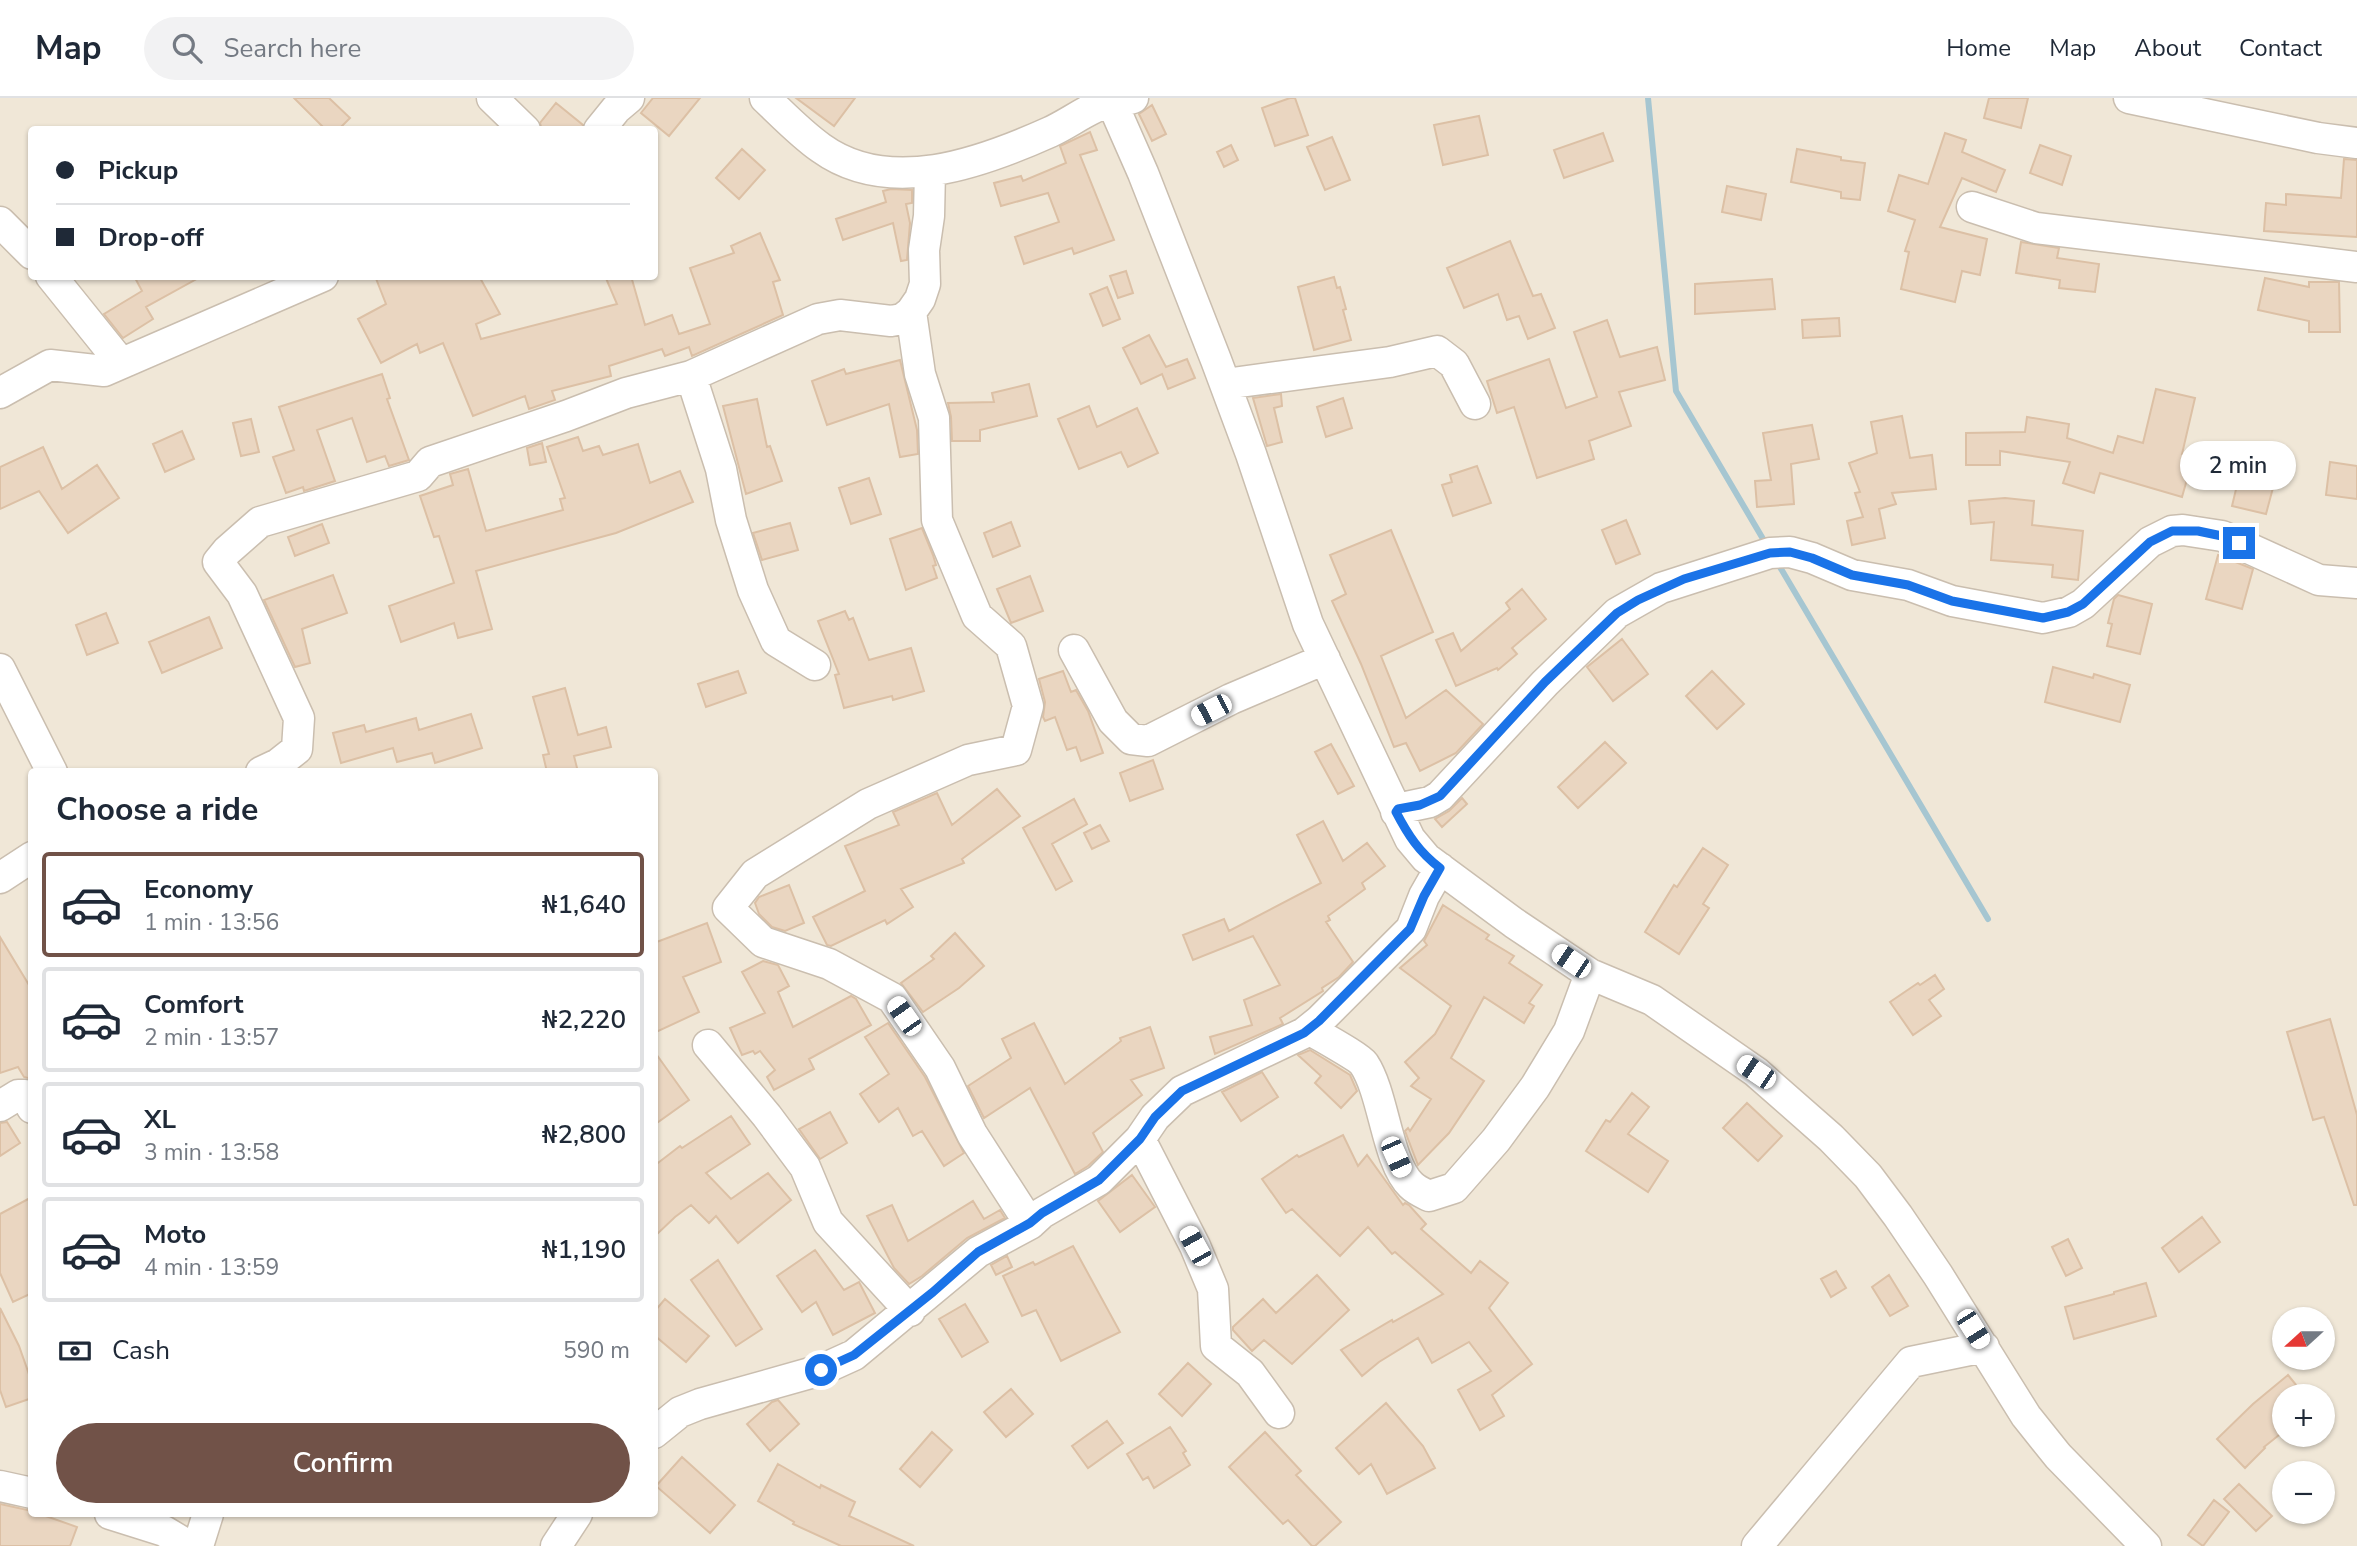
<!DOCTYPE html>
<html lang="en">
<head>
<meta charset="utf-8">
<style>
  :root { --surface:#fff; --page:#f2f2f3; --text:#1f2937; --muted:#747a83; --line:#e0e1e3; --accent:#715248 }
  body { margin:0; font-family:"Nunito Sans",sans-serif; background:var(--page); color:var(--text); height:100vh; display:flex; flex-direction:column; font-size:26px; white-space:nowrap }
  * { box-sizing:border-box; margin:0 }
  p { font-size:23px; color:var(--muted) }
  .icon { flex:none; width:38px; height:38px; fill:none; stroke:currentColor; stroke-width:2; stroke-linecap:round; stroke-linejoin:round }
  .map { position:relative; flex:1; overflow:hidden }
  .side { position:absolute; left:28px; top:670px; width:630px; height:749px; display:flex; flex-direction:column; background:var(--surface); border-radius:7px; box-shadow:0 2px 5px #0004 }
  .side>* { flex:none }
  .top-card { position:absolute; left:28px; top:28px; width:630px; height:154px; border-radius:7px; box-shadow:0 2px 5px #0004; display:grid; align-content:center; height:154px; padding:0 28px; background:var(--surface) }
  .needle { width:46px; rotate:249deg }
  .fabs { position:absolute; left:2272px; top:1209px; display:grid; gap:14px }
  .fabs a { display:grid; place-items:center; width:63px; height:63px; border-radius:50%; background:var(--surface); box-shadow:0 2px 5px #0004; font-size:35px }
  .end { position:absolute; width:32px; height:32px; margin:-16px; border:9px solid #1a73e8; background:#fff; box-shadow:0 0 0 4px #fff }
  .from { border-radius:50% }
  .bubble { position:absolute; height:49px; border-radius:24px; background:var(--surface); box-shadow:0 2px 5px #0004; font-size:23px; font-weight:600; line-height:49px; text-align:center }
  .car { position:absolute; width:21px; height:42px; margin:-21px -10px; border-radius:9px; box-shadow:0 0 5px 2px #0007; background:linear-gradient(#fff 24%,#345 0 40%,#fff 0 76%,#345 0 86%,#fff 0) }
  .top-card b { display:flex; align-items:center; gap:24px; height:66px; font-size:26px }
  .top-card b+b { border-top:2px solid var(--line) }
  .top-card i { width:18px; height:18px; background:var(--text) }
  ul { padding:0; list-style:none }
  li { display:flex; align-items:center; gap:21px; height:105px; margin:0 14px 10px; padding:0 14px; border:4px solid var(--line); border-radius:7px }
  li div { flex:1 }
  li b { display:block; font-size:26px }
  li em { font-style:normal; font-weight:600 }
  li.active { border-color:var(--accent) }
  li>.icon { width:63px; height:63px; stroke-width:1.5 }
  h2 { padding:0 28px; font-size:32px; line-height:84px }
  .pay { display:flex; align-items:center; gap:18px; height:77px; padding:0 28px; font-size:26px }
  .pay p { margin-inline-start:auto }
  .primary-button { display:flex; gap:14px; margin-top:auto; padding:14px 28px }
  .primary-button a { flex:1; height:80px; border-radius:42px; background:var(--accent); color:#fff; font-size:28px; font-weight:600; line-height:80px; text-align:center }
  header { display:flex; align-items:center; gap:42px; box-sizing:border-box; height:98px; padding:0 35px; background:var(--surface); border-bottom:2px solid var(--line) }
  header strong { font-size:33px }
  nav { display:flex; gap:38px; margin-inline-start:auto; font-size:24px }
  .search { width:490px; height:63px; background:var(--page); display:flex; align-items:center; gap:18px; box-sizing:border-box; padding:0 24px; border-radius:38px; color:var(--muted); font-size:26px }
  .map>svg:first-child { display:block }
  .residential { fill:#f0e7d7; fill-rule:evenodd }
  .lines { fill:none; stroke-linecap:round; stroke-linejoin:round }
  .stream { stroke:#a6c6d1; stroke-width:6 }
  .building { fill:#ead6c1; stroke:#dcc0a5; stroke-width:2 }
  .minor-casing { stroke:#cabeaf; stroke-width:33 }
  .minor { stroke:#fff; stroke-width:30 }
  .route { stroke:#1a73e8; stroke-width:9 }
</style>
</head>
<body>
<header>
<strong>Map</strong>
<div class="search"><svg class="icon" aria-label="search" viewBox="0 0 24 24"><circle cx="10" cy="10" r="6"/><path d="M15 15l6 6"/></svg>Search here</div>
<nav><a>Home</a><a>Map</a><a>About</a><a>Contact</a></nav>
</header>
<div class="map">
<svg width="2357" height="1448" viewBox="0 0 2357 1448">
  <rect width="100%" height="100%" fill="#faf5e8"/>
  <!-- residential -->
  <path class="residential" d="M0,0H2357V1448H0ZM32,32H654V178H32ZM32,674H654V1416H32ZM2284,1222H2322V1260H2284ZM2284,1298H2322V1337H2284ZM2284,1376H2322V1414H2284Z"/>
  <g class="lines">
    <!-- stream -->
    <path class="stream" d="M1648,0L1676,293L1766,446
      M1777,464L1988,821"/>
  </g>
  <!-- building -->
  <path class="building" d="M294,0H329L350,20L338,32H326Z
    M653,0H700L669,38L641,15Z
    M796,0H855L834,28Z
    M1290,0H1295L1308,37L1275,48L1262,10Z
    M1989,0H2028L2021,30L1984,20Z
    M556,5L583,27L582,32H542L540,25Z
    M1152,7L1166,36L1152,43L1139,16Z
    M1479,18L1488,57L1443,67L1434,27Z
    M1090,34L1097,52L1080,57L1114,142L1074,156L1072,150L1024,166L1015,139L1059,124L1048,95L1001,108L994,85L1021,78L1023,83L1066,65L1060,48Z
    M1603,35L1613,63L1564,80L1554,52Z
    M1945,35L1966,42L1962,54L2005,72L1996,94L1962,80L1940,129L1987,141L1980,177L1962,173L1955,204L1901,191L1909,154L1905,153L1915,122L1888,113L1899,77L1928,86Z
    M1332,39L1350,82L1325,92L1307,49Z
    M1231,47L1238,62L1224,69L1217,54Z
    M2040,47L2071,58L2062,87L2030,75Z
    M742,51L765,72L739,101L716,80Z
    M1797,51L1841,59V62L1865,65L1860,102L1841,100V94L1791,84Z
    M2344,61L2357,62V139L2264,133L2266,105L2286,107V96L2341,100Z
    M1727,88L1766,96L1761,122L1722,114Z
    M891,91L912,92V105L906,106L910,125L907,162L901,163L893,125L843,142L836,121L886,104L883,93Z
    M760,135L780,182L773,184L783,217L692,258L689,249L665,258L662,251L609,268L611,278L552,293L555,302L529,311L525,298L473,318L443,245L420,255L417,246L381,265L358,221L386,206L375,178H479L500,216L476,226L481,241L617,206L605,178H631L645,227L672,217L679,236L710,226L690,170L734,155L731,148Z
    M1510,143L1533,198L1541,196L1555,230L1528,241L1519,218L1507,222L1498,196L1464,210L1447,170Z
    M2021,144L2059,150L2057,160L2099,166L2095,194L2059,190L2060,182L2016,175Z
    M1126,173L1133,195L1118,200L1110,178Z
    M134,178H202L146,209L153,221L123,240L104,216L142,193Z
    M1334,179L1337,190L1340,189L1346,211L1343,212L1351,242L1314,252L1298,189Z
    M2265,180L2309,189V184H2339L2340,234H2309V223L2258,212Z
    M1772,181L1775,211L1695,216V186Z
    M1107,189L1120,221L1103,228L1090,196Z
    M1839,220L1840,238L1803,240L1802,222Z
    M1607,222L1620,259L1657,249L1665,282L1619,294L1631,328L1589,343L1594,361L1537,380L1514,309L1497,315L1487,283L1549,261L1566,310L1597,299L1574,234Z
    M1149,237L1166,269L1187,261L1195,280L1168,291L1162,276L1141,286L1123,250Z
    M900,262L917,332L918,356L900,359L889,306L827,327L812,283L844,271L846,276Z
    M382,276L390,300L387,301L409,362L389,368L385,358L367,364L352,320L317,332L335,383L304,393L303,389L286,395L273,359L294,352L279,309Z
    M1029,286L1037,318L980,332V343H952L951,319L948,305L994,304L992,295Z
    M2156,291L2195,300L2182,356L2193,360L2182,399L2100,375L2094,395L2063,385L2070,364L2000,353V367H1966V335L2025,334L2027,319L2069,326L2067,340L2113,355L2118,338L2143,345Z
    M1281,296L1282,308L1274,310L1282,344L1267,348L1253,300Z
    M1343,300L1352,330L1326,339L1317,309Z
    M757,301L767,349L770,348L782,383L746,396L723,308Z
    M1089,308L1097,329L1137,310L1158,355L1128,369L1121,354L1079,371L1058,321Z
    M1902,318L1910,360L1932,357L1936,391L1892,395L1896,406L1879,411L1885,440L1852,447L1847,423L1863,419L1855,395L1860,394L1849,365L1877,355L1871,324Z
    M251,321L259,354L241,358L233,325Z
    M1812,327L1819,361L1791,366L1794,406L1757,409L1755,383L1771,382L1763,335Z
    M182,333L194,361L165,374L153,346Z
    M578,339L583,353L599,348L603,357L638,346L650,385L680,373L693,404L616,435L476,473L492,531L458,540L454,525L401,544L389,508L454,485L439,438L434,439L420,398L453,387L450,376L468,371L486,433L563,412L560,401L565,400L547,349Z
    M542,345L546,364L530,367L527,350Z
    M43,349L62,391L97,367L119,400L68,435L39,393L0,411V369Z
    M2243,362L2278,371L2266,416L2232,408Z
    M2330,364L2357,368V401L2326,397Z
    M1477,368L1491,405L1453,418L1442,387L1452,384L1450,377Z
    M869,380L881,416L851,426L839,390Z
    M2005,400L2034,403L2032,427L2083,433L2078,482L2052,479L2053,467L1991,462L1994,424L1971,426L1969,403Z
    M1626,422L1640,456L1616,466L1602,432Z
    M1011,424L1020,448L993,459L984,435Z
    M790,425L798,452L762,462L753,435Z
    M322,426L329,445L295,458L288,439Z
    M922,430L933,457L936,467L933,468L937,480L906,492L890,441Z
    M1391,432L1433,534L1381,558L1406,620L1446,592L1483,626L1456,655L1420,673L1406,645L1394,649L1361,566L1332,503L1346,496L1330,457Z
    M2218,457L2253,471L2242,511L2206,501Z
    M333,477L347,515L302,531L310,565L295,569L264,502Z
    M1030,478L1043,513L1011,525L997,491Z
    M1522,491L1546,521L1512,550L1517,556L1498,572L1497,570L1456,588L1436,542L1453,535L1461,553L1510,511L1506,505Z
    M2118,497L2152,506L2140,556L2107,548L2112,526L2108,525L2114,501Z
    M845,513L849,522L853,520L869,562L911,550L924,593L893,602L892,598L844,610L835,577L839,576L818,523Z
    M106,515L118,545L87,557L76,527Z
    M209,519L222,550L162,575L149,544Z
    M1622,541L1648,576L1613,603L1587,569Z
    M2053,569L2093,580L2094,576L2130,587L2120,624L2045,604Z
    M738,573L746,595L706,609L698,586Z
    M1063,573L1071,594L1076,592L1088,613L1103,655L1081,663L1076,649L1067,652L1055,619L1045,623L1043,619L1045,604L1039,581Z
    M1712,573L1744,606L1717,631L1686,598Z
    M565,590L578,637L606,629L611,649L574,658L578,674H547L543,657L549,656L533,599Z
    M471,616L482,650L435,665L432,655L397,664L393,650L341,665L333,635L364,627L366,634L416,620L419,632Z
    M1605,644L1626,665L1578,710L1558,689Z
    M1331,646L1354,688L1338,696L1315,654Z
    M1153,662L1163,691L1130,703L1120,675Z
    M997,691L1020,718L962,761L964,765L901,791L913,809L887,826L885,822L831,848L827,847L813,819L865,793L845,748L899,727L893,714L937,695L952,727Z
    M1462,700L1467,706L1442,729L1435,721L1449,713Z
    M1074,701L1087,726L1052,746L1072,783L1056,792L1023,730Z
    M1323,723L1343,763L1367,745L1385,768L1362,785L1365,791L1328,818L1330,822L1326,824L1353,864L1339,879L1322,890L1323,893L1280,920L1283,926L1215,956L1210,939L1252,927L1244,902L1280,887L1253,838L1193,862L1183,837L1224,821L1229,833L1321,785L1297,737Z
    M1100,727L1109,743L1092,751L1084,735Z
    M1703,750L1728,767L1703,806L1709,810L1679,856L1645,834L1674,787L1677,789Z
    M789,787L804,825L785,833L772,829L759,816L755,805L759,799Z
    M1443,807L1489,837L1486,841L1514,858L1509,865L1542,887L1529,905L1534,908L1524,925L1484,899L1451,960L1484,983L1449,1035L1418,1067L1405,1033L1408,1030L1410,1033L1431,1001L1411,988L1419,980L1405,964L1435,936L1451,908L1400,870L1427,847L1424,843Z
    M707,825L721,864L683,879L699,914L654,935V845Z
    M955,835L984,868L959,890L923,914L901,885L934,861L931,858Z
    M0,839L32,892V981L24,979L18,969L0,975Z
    M763,863L778,867L789,888L778,894L793,929L851,898L856,901L871,927L809,961L814,971L774,992L767,979L775,972L760,953L755,956L753,953L742,957L730,930L765,915L742,874Z
    M1935,877L1944,891L1929,902L1941,918L1913,937L1890,904L1918,885L1920,887Z
    M2330,921L2357,1017V1107H2354L2324,1019L2313,1022L2287,934Z
    M888,925L925,979L964,1055L944,1068L922,1033L913,1038L898,1010L879,1024L860,996L889,976L865,939Z
    M1034,925L1065,986L1121,943L1120,940L1150,929L1164,970L1131,982L1142,997L1093,1035L1103,1054L1088,1068L1075,1076L1030,990L984,1020L968,988L1011,960L1002,941Z
    M1310,952L1350,977L1357,993L1341,1010L1315,985L1321,978L1298,957Z
    M654,953L689,1002L654,1027Z
    M1262,974L1278,999L1241,1023L1222,994Z
    M1632,995L1649,1009L1628,1036L1668,1063L1648,1094L1586,1053L1606,1022L1610,1024Z
    M1747,1005L1782,1038L1758,1063L1723,1030Z
    M830,1014L847,1045L820,1061L799,1031Z
    M731,1018L750,1046L706,1075L731,1101L768,1075L791,1102L738,1145L716,1118L709,1125L691,1107L675,1119L654,1139V1068L680,1048L682,1050Z
    M7,1024L20,1045L0,1058V1025Z
    M1343,1037L1358,1068L1367,1057L1403,1107L1405,1105L1409,1107L1426,1126L1421,1131L1471,1175L1480,1163L1508,1185L1489,1210L1532,1266L1492,1297L1504,1318L1480,1332L1458,1292L1491,1273L1469,1244L1432,1265L1418,1240L1379,1264L1362,1278L1341,1252L1392,1222L1393,1224L1443,1196L1395,1154L1392,1156L1368,1129L1340,1158L1292,1111L1286,1115L1262,1081L1297,1057L1299,1059Z
    M1132,1077L1155,1109L1120,1134L1098,1103Z
    M32,1099V1195L13,1204L0,1175V1116Z
    M973,1103L984,1121L1000,1112L1005,1120L967,1140L922,1178L909,1186L894,1170L867,1118L892,1107L908,1143Z
    M2202,1119L2220,1144L2179,1174L2162,1150Z
    M2068,1141L2082,1170L2066,1178L2052,1149Z
    M1073,1148L1120,1234L1061,1263L1036,1212L1022,1218L1003,1178L1033,1164L1035,1167Z
    M815,1152L844,1192L859,1184L875,1215L833,1237L816,1204L802,1214L777,1178Z
    M1007,1158L1012,1169L996,1177L991,1167Z
    M718,1162L762,1231L736,1248L691,1182Z
    M1836,1173L1846,1190L1831,1199L1821,1181Z
    M1317,1177L1349,1212L1292,1266L1264,1242L1252,1253L1233,1232V1229L1263,1201L1276,1215Z
    M1889,1177L1908,1208L1890,1218L1872,1189Z
    M2146,1185L2156,1218L2074,1241L2065,1209L2114,1196V1194Z
    M665,1201L709,1238L686,1264L654,1237V1214Z
    M965,1206L988,1244L962,1259L939,1221Z
    M0,1210L19,1248L32,1285V1300L6,1309L0,1292Z
    M1188,1265L1211,1286L1182,1318L1159,1296Z
    M2288,1277L2305,1298H2284V1333L2264,1349L2265,1350L2245,1370L2217,1341L2253,1306Z
    M1011,1291L1033,1316L1006,1339L984,1314Z
    M778,1302L799,1326L770,1353L747,1326L772,1304Z
    M1386,1305L1423,1348L1435,1370L1387,1396L1371,1366L1359,1376L1336,1350Z
    M1107,1323L1123,1345L1088,1370L1072,1348Z
    M1170,1329L1186,1353L1183,1355L1190,1367L1154,1390L1148,1379L1143,1382L1127,1356Z
    M932,1334L952,1352L920,1389L900,1371Z
    M1265,1334L1301,1373L1296,1377L1341,1424L1315,1448H1312L1288,1422L1283,1426L1229,1369Z
    M682,1359L735,1407L710,1435L656,1388Z
    M778,1366L820,1390L821,1387L855,1404L849,1418L914,1448H841L793,1426L794,1424L758,1403Z
    M2239,1386L2272,1418L2256,1433L2224,1401Z
    M2214,1402L2229,1414L2203,1448L2188,1437Z
    M0,1406L32,1413V1416H40L77,1429L70,1448H0Z"/>
  <g class="lines">
    <!-- minor casing -->
    <g class="minor-casing">
      <path id="minor" d="M492,0L525,32
        M765,0C783,17 801,36 821,50C889,99 981,65 1050,34C1070,25 1091,8 1112,3C1119,1 1126,2 1133,0
        M1110,0L1143,75L1216,262L1251,356L1308,526L1410,741L1426,760L1514,825L1590,876L1652,902L1756,974L1831,1040L1868,1078L1898,1118L1938,1177L2026,1318L2058,1358L2146,1448
        M2129,0L2318,40L2357,45
        M599,32L616,11L629,0
        M1972,109L2036,130L2357,169
        M0,124L32,156
        M51,178L121,265
        M911,214L920,276L934,320L937,422L977,518L1011,548L1028,608L1016,652L968,662L868,706L755,776L728,810L763,844L829,866L892,900L940,970L972,1036L1030,1126
        M691,278L721,371L731,422L753,492L776,543L815,567
        M1225,286L1390,264L1437,253L1454,266L1475,306
        M0,295L50,267L104,273L323,178
        M1074,552L1113,623L1131,641L1148,643L1231,601L1325,561
        M0,571L52,674
        M261,674L278,666L297,651L299,620L242,496L218,464L227,453L260,424L418,378L430,364L566,318L626,295L691,278L818,221L840,217L891,223L902,221L911,214L920,201L925,186L924,152L929,118L930,73
        M1396,714L1397,711L1430,704L1440,698L1545,585L1617,515L1661,490L1770,455L1790,454L1812,460L1852,477L1908,487L1952,503L2043,520L2069,514L2083,506L2150,444L2172,433L2183,432L2222,438L2319,482L2357,485
        M0,780L32,759
        M1309,931C1320,938 1359,959 1364,966C1384,996 1387,1064 1411,1087C1416,1092 1423,1095 1429,1098L1454,1090L1496,1042L1535,989L1569,933L1590,876
        M708,947L767,1018L805,1069L828,1124L910,1213
        M0,1008L18,997H25L32,1010
        M1140,1041L1195,1148L1213,1191L1216,1248L1250,1275L1279,1315
        M654,1335L680,1314L700,1306L821,1272L854,1257L978,1154L1030,1126L1042,1115L1099,1082L1140,1041L1155,1019L1182,993L1304,935L1319,923L1411,831L1424,798L1440,770
        M0,1388L32,1395
        M110,1416L164,1433L189,1448
        M198,1448L208,1416
        M556,1448L577,1416
        M1757,1448L1911,1264L1984,1249"/>
    </g>
    <!-- minor -->
    <use href="#minor" class="minor"/>
  </g>
  <g class="lines">
    <!-- route -->
    <path class="route" d="M821,1272L854,1257L933,1194L978,1154L1030,1125L1042,1115L1099,1082L1140,1041L1155,1019L1182,993L1304,935L1319,923L1410,831L1424,798L1440,770C1419,754 1408,737 1396,714L1398,711L1420,707L1440,698L1545,584L1617,515L1638,502L1684,481L1770,455L1790,454L1812,460L1852,477L1908,487L1952,503L2043,520L2068,514L2083,506L2150,444L2172,433H2198L2222,438L2239,445"/>
  </g>
</svg>
<div class="fabs">
<a><svg class="needle" viewBox="-14 -14 28 28"><path d="M0-13l5 13h-10z" fill="#e53935"/><path d="M0 13l5-13h-10z" fill="#747a83"/></svg></a>
<a>+</a>
<a>−</a>
</div>
<i class="end from" style="left:821px;top:1272px"></i>
<i class="end" style="left:2239px;top:445px"></i>
<div class="bubble" style="left:2180px;top:343px;width:116px">2 min</div>
<i class="car" style="left:1211px;top:612px;rotate:243deg"></i>
<i class="car" style="left:1571px;top:863px;rotate:304deg"></i>
<i class="car" style="left:904px;top:918px;rotate:325deg"></i>
<i class="car" style="left:1756px;top:974px;rotate:304deg"></i>
<i class="car" style="left:1396px;top:1059px;rotate:156deg"></i>
<i class="car" style="left:1195px;top:1148px;rotate:331deg"></i>
<i class="car" style="left:1973px;top:1231px;rotate:148deg"></i>
<div class="top-card">
<b><i class="from"></i>Pickup</b>
<b><i></i>Drop-off</b>
</div>
<section class="side">
<h2>Choose a ride</h2>
<ul>
<li class="active"><svg class="icon" aria-label="car" viewBox="0 0 24 24"><path d="M5 17H2v-5l4-1 3-4h7l3 4 3 1v5h-3M9 17h6M6 11h13"/><circle cx="7" cy="17" r="2"/><circle cx="17" cy="17" r="2"/></svg><div><b>Economy</b><p>1 min · 13:56</p></div><em>₦1,640</em></li>
<li><svg class="icon" aria-label="car" viewBox="0 0 24 24"><path d="M5 17H2v-5l4-1 3-4h7l3 4 3 1v5h-3M9 17h6M6 11h13"/><circle cx="7" cy="17" r="2"/><circle cx="17" cy="17" r="2"/></svg><div><b>Comfort</b><p>2 min · 13:57</p></div><em>₦2,220</em></li>
<li><svg class="icon" aria-label="car" viewBox="0 0 24 24"><path d="M5 17H2v-5l4-1 3-4h7l3 4 3 1v5h-3M9 17h6M6 11h13"/><circle cx="7" cy="17" r="2"/><circle cx="17" cy="17" r="2"/></svg><div><b>XL</b><p>3 min · 13:58</p></div><em>₦2,800</em></li>
<li><svg class="icon" aria-label="car" viewBox="0 0 24 24"><path d="M5 17H2v-5l4-1 3-4h7l3 4 3 1v5h-3M9 17h6M6 11h13"/><circle cx="7" cy="17" r="2"/><circle cx="17" cy="17" r="2"/></svg><div><b>Moto</b><p>4 min · 13:59</p></div><em>₦1,190</em></li>
</ul>
<div class="pay"><svg class="icon" aria-label="cash" viewBox="0 0 24 24"><path d="M3 7h18v10H3z"/><circle cx="12" cy="12" r="2"/></svg>Cash<p>590 m</p></div>
<div class="primary-button"><a>Confirm</a></div>
</section>
</div>
</body>
</html>
